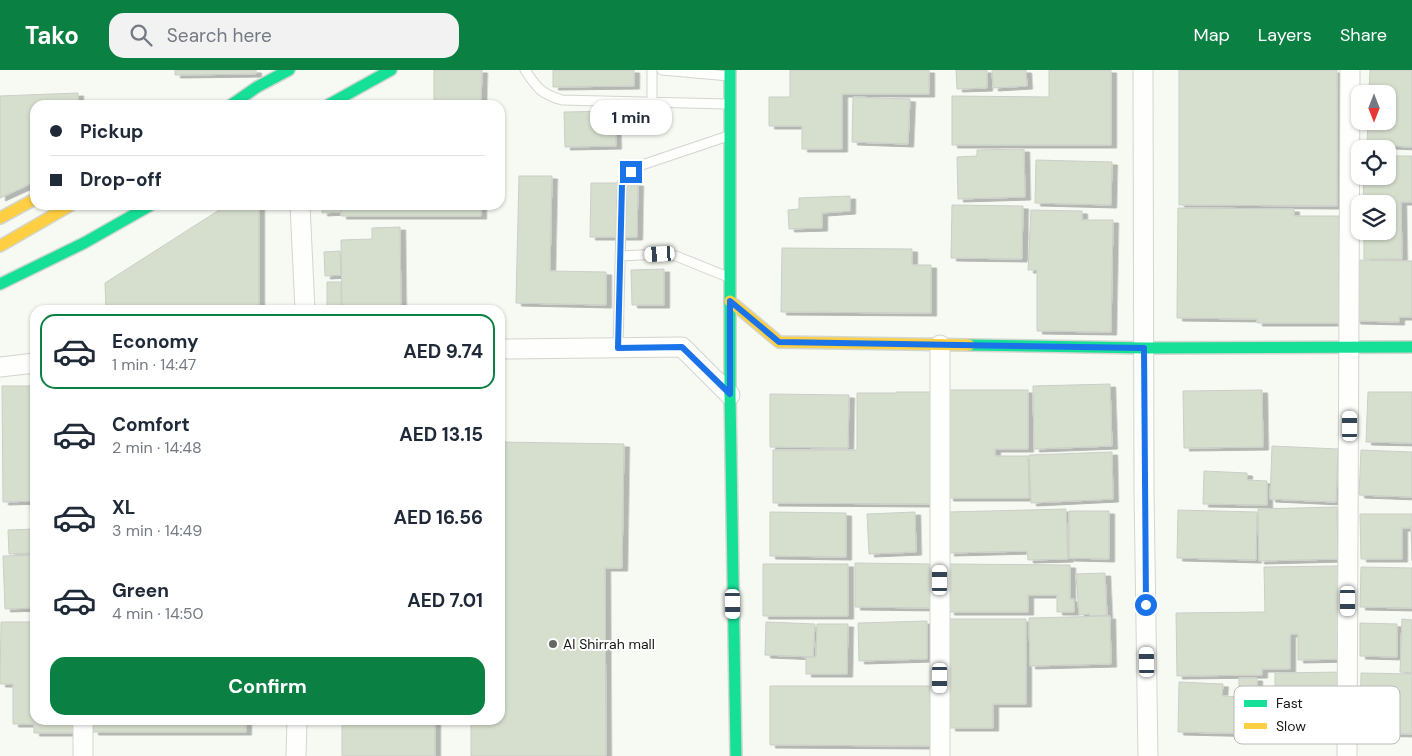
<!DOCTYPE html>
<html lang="en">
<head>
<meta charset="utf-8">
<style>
  :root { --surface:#fff; --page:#f2f2f3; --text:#1f2937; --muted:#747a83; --line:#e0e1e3; --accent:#0b8043 }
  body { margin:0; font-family:"DM Sans",sans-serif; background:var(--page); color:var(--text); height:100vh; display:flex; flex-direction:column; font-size:19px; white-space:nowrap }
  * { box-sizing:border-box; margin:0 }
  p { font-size:16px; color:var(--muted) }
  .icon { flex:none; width:28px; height:28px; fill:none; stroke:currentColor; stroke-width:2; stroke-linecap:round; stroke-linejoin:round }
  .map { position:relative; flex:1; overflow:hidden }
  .side { position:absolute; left:30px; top:235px; width:475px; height:420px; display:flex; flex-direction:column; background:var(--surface); border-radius:15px; box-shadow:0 1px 4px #0004 }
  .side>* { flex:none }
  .hud { position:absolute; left:30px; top:30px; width:475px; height:110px; border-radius:15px; box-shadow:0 1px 4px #0004; display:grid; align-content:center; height:110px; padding:0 20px; background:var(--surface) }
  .needle { width:32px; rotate:180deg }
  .buttons { position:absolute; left:1351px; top:15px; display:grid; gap:10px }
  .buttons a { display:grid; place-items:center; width:45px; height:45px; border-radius:10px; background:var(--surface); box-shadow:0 1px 4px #0004; font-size:25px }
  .end { position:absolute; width:22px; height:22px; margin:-11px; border:6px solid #1a73e8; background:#fff; box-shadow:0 0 0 2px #fff }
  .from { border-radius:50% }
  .bubble { position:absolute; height:35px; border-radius:15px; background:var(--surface); box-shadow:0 1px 4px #0004; font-size:16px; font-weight:700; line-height:35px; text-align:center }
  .car { position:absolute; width:15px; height:30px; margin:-15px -8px; border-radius:6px; box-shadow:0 0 4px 1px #0007; background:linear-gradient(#fff 24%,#345 0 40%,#fff 0 76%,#345 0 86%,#fff 0) }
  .hud b { display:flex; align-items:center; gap:18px; height:48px; font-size:19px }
  .hud b+b { border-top:1px solid var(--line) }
  .hud i { width:12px; height:12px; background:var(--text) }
  ul { padding:9px 0 0; list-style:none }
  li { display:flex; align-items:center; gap:15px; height:75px; margin:0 10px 8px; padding:0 10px; border:2px solid transparent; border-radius:15px }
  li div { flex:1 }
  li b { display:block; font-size:19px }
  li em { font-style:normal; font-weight:700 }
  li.on { border-color:var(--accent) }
  li>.icon { width:45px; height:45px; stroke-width:1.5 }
  .action { display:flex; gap:10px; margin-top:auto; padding:10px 20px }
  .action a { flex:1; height:58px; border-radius:15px; background:var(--accent); color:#fff; font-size:20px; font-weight:700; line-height:58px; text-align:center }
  header { display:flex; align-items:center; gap:30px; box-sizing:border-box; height:70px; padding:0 25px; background:var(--accent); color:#fff }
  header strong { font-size:24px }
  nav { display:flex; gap:28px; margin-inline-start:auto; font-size:18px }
  .search { width:350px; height:45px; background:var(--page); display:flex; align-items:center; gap:12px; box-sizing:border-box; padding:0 18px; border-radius:15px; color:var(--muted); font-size:19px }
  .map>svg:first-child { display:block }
  .building { fill:#d6dfce; stroke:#cbcec8; filter:url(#shadow) }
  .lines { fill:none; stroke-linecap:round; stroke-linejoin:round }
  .lane-casing { stroke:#d2d6cf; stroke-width:11 }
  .street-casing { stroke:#d2d6cf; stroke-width:21 }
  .fast-casing { stroke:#d2d6cf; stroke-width:14 }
  .slow-casing { stroke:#d2d6cf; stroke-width:14 }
  .lane { stroke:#fefefd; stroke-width:9 }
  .street { stroke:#fefefd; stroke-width:19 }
  .fast { stroke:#16e098; stroke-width:11 }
  .slow { stroke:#ffcf43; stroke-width:11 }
  .route { stroke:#1a73e8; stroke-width:6 }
  .poi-dot { fill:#656862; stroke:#fff; stroke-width:2 }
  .labels { text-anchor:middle; stroke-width:4; stroke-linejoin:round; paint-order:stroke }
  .poi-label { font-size:14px; fill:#171a15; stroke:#fff; text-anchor:start }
  .key { fill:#fff; stroke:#b9bab9; stroke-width:1 }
  .key-label { font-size:14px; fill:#171a15 }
</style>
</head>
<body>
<header>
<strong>Tako</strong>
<div class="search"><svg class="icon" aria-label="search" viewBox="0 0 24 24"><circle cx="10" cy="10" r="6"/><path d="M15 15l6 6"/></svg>Search here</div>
<nav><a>Map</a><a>Layers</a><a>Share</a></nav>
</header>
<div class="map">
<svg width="1412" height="686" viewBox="0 0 1412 686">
  <defs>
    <filter id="shadow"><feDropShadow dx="5.5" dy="3" stdDeviation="0" flood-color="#0004"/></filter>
  </defs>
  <rect width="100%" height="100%" fill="#f6faf2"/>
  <!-- building -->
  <path class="building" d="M175,0H256V4L175,5Z
    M434,0H482L481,35H434Z
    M553,0H634V16L553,17Z
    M790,0H929V24H842V79H802V56H769V27H790Z
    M956,0H987V18L957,19Z
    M992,0H1026L1027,16L993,18Z
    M1049,0H1111V75H952V26L1049,27Z
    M1179,0H1337V136L1179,135Z
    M1370,0H1412V77L1367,75L1368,51H1388V24H1369Z
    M78,23V35H35V112L0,128V26Z
    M853,27L910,29L908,74L852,72Z
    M615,41L616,76L565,77L564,42Z
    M1024,79L1025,127L958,129L957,87L977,86V80Z
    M1388,86H1412V132H1401L1402,189H1364V161H1388V134H1364L1363,106H1388Z
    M1036,90L1112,92L1111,135L1035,133Z
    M519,106H552L550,201L606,202V235L516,233Z
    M591,113H638L637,167H590Z
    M850,126V141L822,143V158L789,159L788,140L799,139V128Z
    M227,135H259V240H106L105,213Z
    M322,135H341V142L322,143Z
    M341,135H481V146H341Z
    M952,135L1023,136L1022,189L951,188Z
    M1178,138L1294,139V146H1339V253H1257V249L1177,248Z
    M1031,140L1082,141V150H1113L1111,262L1037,261V200H1028Z
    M400,157L401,240H342L341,170L372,169V158Z
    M782,178L912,179V195H931V243L781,242Z
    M340,181L341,205L325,206L324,182Z
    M1355,190L1412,191V247H1399V252L1355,251Z
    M664,199V235H632L631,200Z
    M327,212H341V240H327Z
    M1110,314L1112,376L1034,379L1033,316Z
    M2,316H35V431L3,432Z
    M948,320H1028V379H995V386H1028L1029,428H948Z
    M1262,320L1263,377L1184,378L1183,321Z
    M896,322H931V434L773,433V380H857V323H896Z
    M1368,322H1412V373L1366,372Z
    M770,324L849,325L848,378L770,377Z
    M500,372L624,374L622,498H605L606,686H471V650H500Z
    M1272,376L1338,379L1336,432L1270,429Z
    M1361,380L1412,382V427L1359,425Z
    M1112,382L1113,429L1031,433L1029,385Z
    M1204,401L1247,403V410L1267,411V435L1203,434Z
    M1337,437L1338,489L1259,491L1258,439Z
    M1066,439L1068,489L1028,490L1027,481L949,483L948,442Z
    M1178,440L1257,442L1256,490L1177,488Z
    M1069,441H1109V489L1069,488Z
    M770,442L846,443V487L770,486Z
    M915,442L916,482L869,484L867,444Z
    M1360,444H1412V491L1411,458H1402V489H1361Z
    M35,459V483L9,484L8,460Z
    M35,485V538L5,539L3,486Z
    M855,493L933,494V538L855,537Z
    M763,494H848V546H763Z
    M949,494L1070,495V529H1074V542H1057V525H1028V542H949Z
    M1341,496L1345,589L1298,590V564H1290V599H1262V605L1177,606L1176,543L1265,542L1264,497Z
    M1361,497L1412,498V538L1360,537Z
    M1105,503L1107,545L1090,546V544L1079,545L1076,504Z
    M1110,546L1111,594L1030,596L1029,548Z
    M949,549H1026V634H993V658H950Z
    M1402,549L1412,550V603L1400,602Z
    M927,551V589L859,591L858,553Z
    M1,552H35V650H75V663H34V654H13V614H0Z
    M766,552L815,554L813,587L765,585Z
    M1360,553L1397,554V587L1360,586Z
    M817,554H848L847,604H806V587H816Z
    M1343,602L1344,662L1264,663V633H1275V603Z
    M1361,603L1412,604V664L1360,663Z
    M1239,608H1257V626H1239Z
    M1179,612L1223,614L1222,626L1262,628L1261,664L1178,662Z
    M770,616H930V676L770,675Z
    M93,650H246V662H93Z
    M342,650H435V686H342Z"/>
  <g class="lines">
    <!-- lane casing -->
    <g class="lane-casing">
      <path id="lane" d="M525,0C537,18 541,24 562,30L727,34
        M652,0V32
        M662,0L729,6
        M620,186L660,184L676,186L728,207
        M618,278L622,114L631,102L642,95L728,66"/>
    </g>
    <!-- street casing -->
    <g class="street-casing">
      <path id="street" d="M1143,0L1144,421L1148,686
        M300,135L305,240
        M500,279L682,277L730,325
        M0,297L35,293
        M83,686V650
        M296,686L297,650
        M940,686V275
        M1347,686L1350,0"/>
    </g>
    <!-- fast casing -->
    <g class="fast-casing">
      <path id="fast" d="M730,0V325L736,686
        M231,35L257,17L289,0
        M328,35L391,0
        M0,214L84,173L151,135
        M969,275L1144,278L1412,277"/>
    </g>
    <!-- slow casing -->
    <g class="slow-casing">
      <path id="slow" d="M0,148L35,129
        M0,176L71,135
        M730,231L779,272L969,275"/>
    </g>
    <!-- lane -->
    <use href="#lane" class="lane"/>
    <!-- street -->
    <use href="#street" class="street"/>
    <!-- fast -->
    <use href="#fast" class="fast"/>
    <!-- slow -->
    <use href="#slow" class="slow"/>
  </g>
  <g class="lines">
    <!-- route -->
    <path class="route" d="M631,102L622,114L618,278L682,277L730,324V231L779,272L1144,278L1146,535"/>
  </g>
  <!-- markers -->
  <circle class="poi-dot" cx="553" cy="574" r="5"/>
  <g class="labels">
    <!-- poi labels -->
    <g class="poi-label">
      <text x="563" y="579">Al Shirrah mall</text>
    </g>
  </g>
  <!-- legend -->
  <rect x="1234" y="616" width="166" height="58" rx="8" class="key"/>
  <rect x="1244" y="630" width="23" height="7" fill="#16e098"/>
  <rect x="1244" y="653" width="23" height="6" fill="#ffcf43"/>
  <g class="key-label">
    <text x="1276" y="638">Fast</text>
    <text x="1276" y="661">Slow</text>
  </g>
</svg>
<div class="buttons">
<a><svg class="needle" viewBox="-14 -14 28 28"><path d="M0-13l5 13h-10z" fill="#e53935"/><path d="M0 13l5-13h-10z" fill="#747a83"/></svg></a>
<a><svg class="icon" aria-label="locate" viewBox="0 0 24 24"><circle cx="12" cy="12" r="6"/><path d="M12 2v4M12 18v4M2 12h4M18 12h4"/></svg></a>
<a><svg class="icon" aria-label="layers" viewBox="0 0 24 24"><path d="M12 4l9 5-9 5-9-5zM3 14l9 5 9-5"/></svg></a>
</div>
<i class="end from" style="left:1146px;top:535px"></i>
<i class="end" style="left:631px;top:102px"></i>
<div class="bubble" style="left:590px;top:30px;width:82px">1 min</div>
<i class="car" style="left:660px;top:184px;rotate:267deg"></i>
<i class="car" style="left:1350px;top:356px;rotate:0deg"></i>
<i class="car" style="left:940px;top:510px;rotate:0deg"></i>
<i class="car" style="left:1348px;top:531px;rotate:180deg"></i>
<i class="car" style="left:733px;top:534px;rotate:179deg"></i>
<i class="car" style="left:1147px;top:592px;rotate:359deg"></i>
<i class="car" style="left:940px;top:608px;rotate:180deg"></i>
<div class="hud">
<b><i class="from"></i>Pickup</b>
<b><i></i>Drop-off</b>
</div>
<section class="side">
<ul>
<li class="on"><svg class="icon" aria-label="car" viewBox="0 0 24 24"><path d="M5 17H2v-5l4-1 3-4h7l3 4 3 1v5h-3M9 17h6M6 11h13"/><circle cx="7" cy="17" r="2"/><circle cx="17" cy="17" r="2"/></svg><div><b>Economy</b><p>1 min · 14:47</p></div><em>AED 9.74</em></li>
<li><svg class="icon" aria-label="car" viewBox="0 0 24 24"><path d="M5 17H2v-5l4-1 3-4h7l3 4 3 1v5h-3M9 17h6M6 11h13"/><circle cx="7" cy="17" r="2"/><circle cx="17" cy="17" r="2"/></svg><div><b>Comfort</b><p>2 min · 14:48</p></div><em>AED 13.15</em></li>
<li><svg class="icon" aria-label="car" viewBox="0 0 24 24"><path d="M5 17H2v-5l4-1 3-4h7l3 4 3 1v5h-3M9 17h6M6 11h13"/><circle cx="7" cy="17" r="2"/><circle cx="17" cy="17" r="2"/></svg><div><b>XL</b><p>3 min · 14:49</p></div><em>AED 16.56</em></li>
<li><svg class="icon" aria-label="car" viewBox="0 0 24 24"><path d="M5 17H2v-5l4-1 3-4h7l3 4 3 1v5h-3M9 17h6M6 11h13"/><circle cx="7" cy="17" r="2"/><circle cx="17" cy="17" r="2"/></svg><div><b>Green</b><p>4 min · 14:50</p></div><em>AED 7.01</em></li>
</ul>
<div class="action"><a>Confirm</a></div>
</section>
</div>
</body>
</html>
